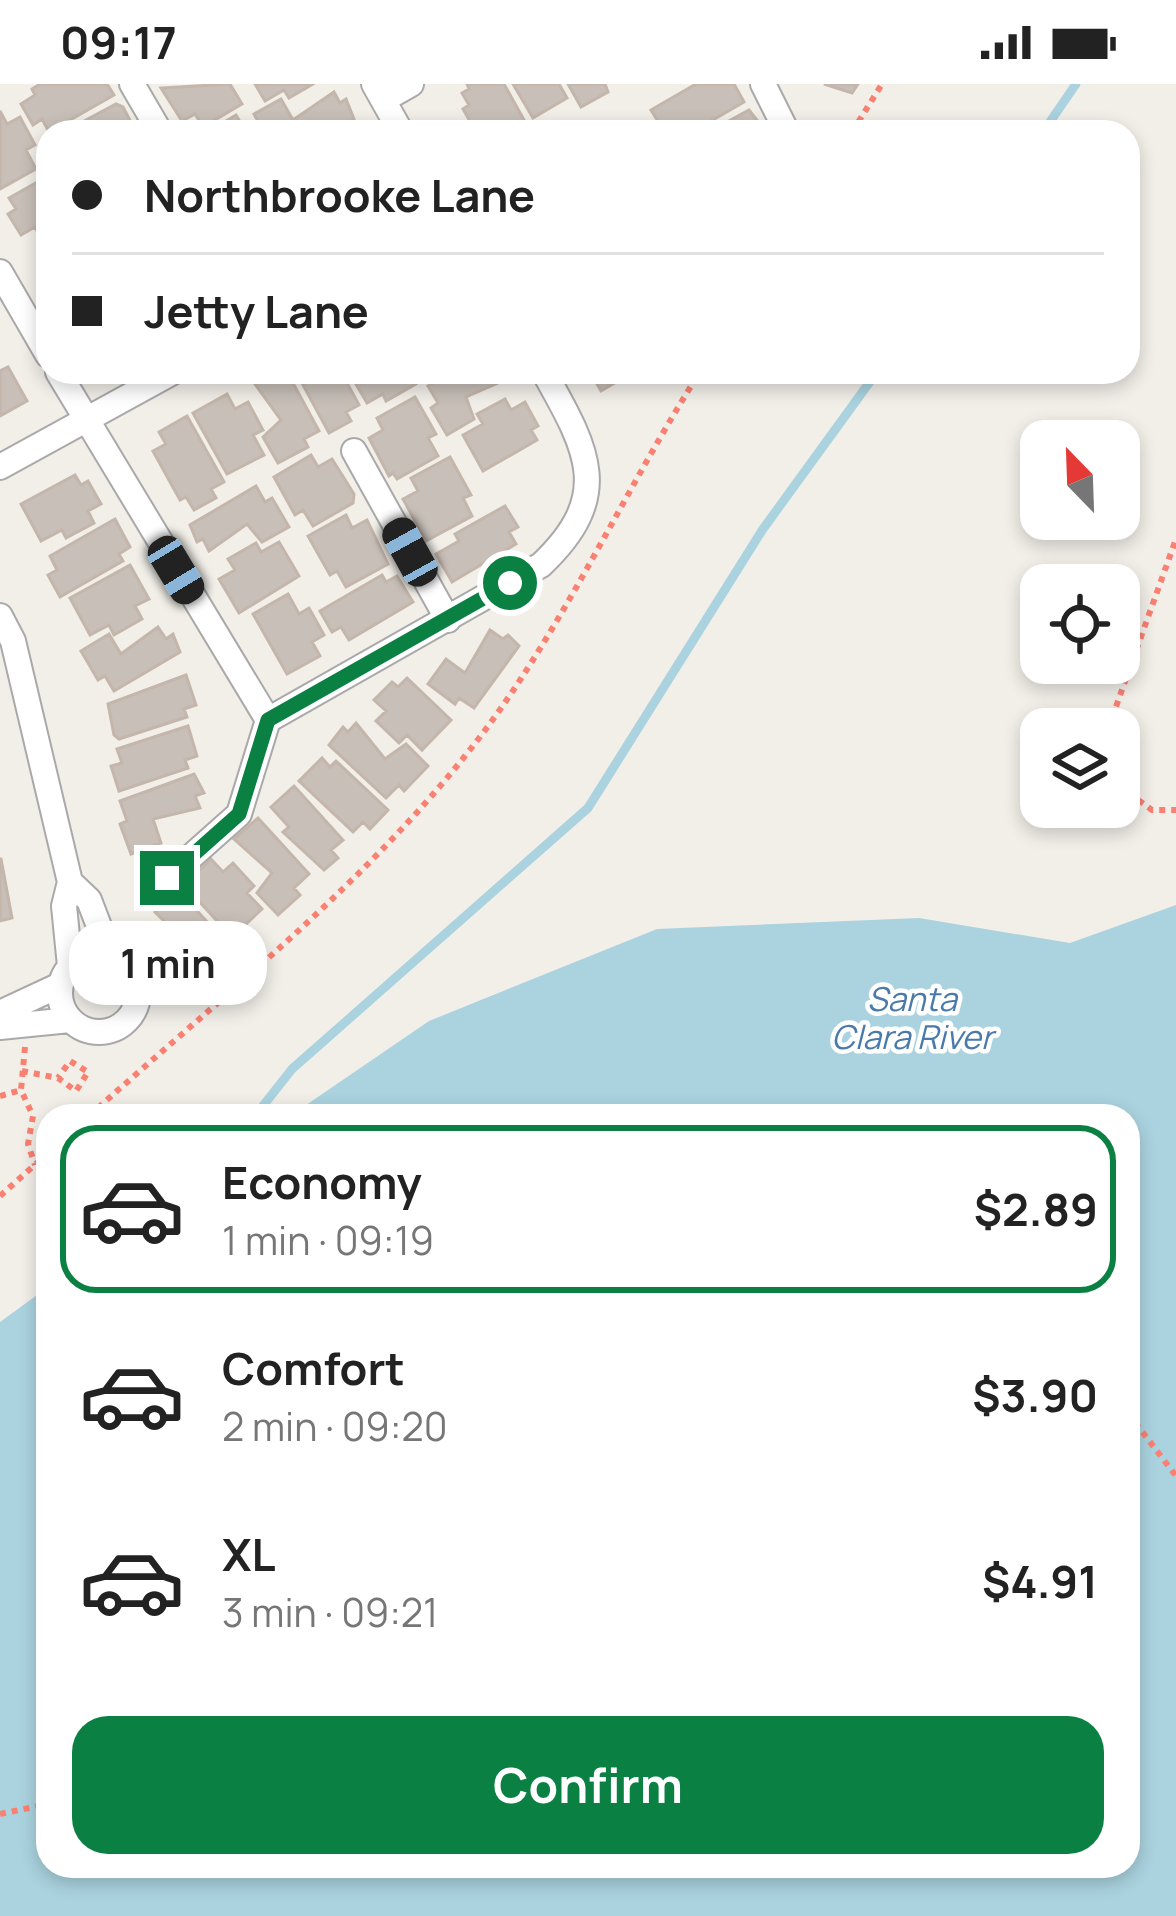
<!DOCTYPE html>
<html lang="en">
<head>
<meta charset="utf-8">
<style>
  :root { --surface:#fff; --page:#f6f6f6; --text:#222; --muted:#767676; --line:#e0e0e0; --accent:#0b8043 }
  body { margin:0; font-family:Manrope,sans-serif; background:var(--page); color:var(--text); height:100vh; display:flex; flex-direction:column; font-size:45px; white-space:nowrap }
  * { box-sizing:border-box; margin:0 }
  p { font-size:39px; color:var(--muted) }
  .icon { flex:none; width:66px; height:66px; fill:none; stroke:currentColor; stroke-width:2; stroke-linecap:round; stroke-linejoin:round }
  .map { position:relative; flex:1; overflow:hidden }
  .side { position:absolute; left:36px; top:1020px; width:1104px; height:774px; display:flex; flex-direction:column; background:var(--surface); border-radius:36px; box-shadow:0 6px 18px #0003 }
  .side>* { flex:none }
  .hud { position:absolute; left:36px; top:36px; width:1104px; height:264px; border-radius:36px; box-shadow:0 6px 18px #0003; display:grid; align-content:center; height:264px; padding:0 36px; background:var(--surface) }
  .needle { width:78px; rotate:337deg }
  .tools { position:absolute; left:1020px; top:336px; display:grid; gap:24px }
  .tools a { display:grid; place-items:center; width:120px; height:120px; border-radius:24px; background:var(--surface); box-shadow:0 6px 18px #0003; font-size:60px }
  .end { position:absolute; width:54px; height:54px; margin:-27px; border:15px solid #0b8043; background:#fff; box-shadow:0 0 0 6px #fff }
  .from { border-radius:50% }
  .bubble { position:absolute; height:84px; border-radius:36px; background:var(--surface); box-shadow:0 6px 18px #0003; font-size:39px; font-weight:700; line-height:84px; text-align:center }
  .car { position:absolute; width:36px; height:72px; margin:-36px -18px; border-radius:15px; box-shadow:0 0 9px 3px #0007; background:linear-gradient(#222 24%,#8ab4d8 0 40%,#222 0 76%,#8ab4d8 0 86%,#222 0) }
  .hud b { display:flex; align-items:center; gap:42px; height:114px; font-size:45px }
  .hud b+b { border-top:3px solid var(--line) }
  .hud i { width:30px; height:30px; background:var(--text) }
  ul { padding:21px 0 0; list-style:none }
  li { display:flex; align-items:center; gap:36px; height:168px; margin:0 24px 18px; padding:0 12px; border:6px solid transparent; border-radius:36px }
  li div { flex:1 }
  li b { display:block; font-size:45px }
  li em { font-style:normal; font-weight:700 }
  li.current { border-color:var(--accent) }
  li>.icon { width:108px; height:108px; stroke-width:1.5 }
  .cta { display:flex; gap:24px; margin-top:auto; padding:24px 36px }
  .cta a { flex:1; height:138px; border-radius:36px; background:var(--accent); color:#fff; font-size:48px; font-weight:700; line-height:138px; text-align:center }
  .status { display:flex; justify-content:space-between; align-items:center; height:84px; padding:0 60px; background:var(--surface); direction:ltr }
  .status svg { height:33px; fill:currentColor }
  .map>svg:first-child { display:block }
  .water { fill:#aad3df }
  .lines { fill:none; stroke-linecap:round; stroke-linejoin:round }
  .stream { stroke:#aad3df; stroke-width:9 }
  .building { fill:#c7bfb8; stroke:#c4b6ab; stroke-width:3 }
  .street-casing { stroke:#a9a9a9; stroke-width:28 }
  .path { stroke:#fa8072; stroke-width:6; stroke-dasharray:6 6; stroke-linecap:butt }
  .street { stroke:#fff; stroke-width:24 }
  .route { stroke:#0b8043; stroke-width:15 }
  .labels { text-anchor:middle; stroke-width:9; stroke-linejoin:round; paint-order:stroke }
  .water-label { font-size:33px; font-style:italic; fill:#4a7aab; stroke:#fff }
</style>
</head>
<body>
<div class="status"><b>09:17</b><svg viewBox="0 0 49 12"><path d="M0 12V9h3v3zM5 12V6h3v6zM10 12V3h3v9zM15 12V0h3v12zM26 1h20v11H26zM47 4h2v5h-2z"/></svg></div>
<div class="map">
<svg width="1176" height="1832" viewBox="0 0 1176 1832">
  <rect width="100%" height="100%" fill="#f2efe9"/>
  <!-- water -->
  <path class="water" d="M1176,821V1832H0V1238L48,1203V1782H1128V1032H290L429,937L657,845L919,834L1070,859Z"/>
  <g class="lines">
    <!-- stream -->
    <path class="stream" d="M1043,48L1076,0
      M255,1032L292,985L588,724L763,445L877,288"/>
  </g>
  <!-- building -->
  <path class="building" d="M40,0H107L114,11L49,48L42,35L33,41L21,20L35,11L32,5Z
    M230,0L242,20L203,43L195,30L182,37L161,4Z
    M255,0H313L289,14L284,6L265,17Z
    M467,0H504L528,43L518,48H476L463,25L469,21L462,9L469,5Z
    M513,0H559L567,14L533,34Z
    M568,0H605L608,8L581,23Z
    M696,0H734L744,18L692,48H675L672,42L664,47L651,26Z
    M824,0H858L852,9Z
    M334,8L340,19L346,15L354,35L330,48H264L254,30L281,15L293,36Z
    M116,20L123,23L136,48H76L73,43Z
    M749,26L760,40L757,48H709Z
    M0,27L7,40L20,33L35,61L26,66L36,85L0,105Z
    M236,31L246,48L253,43L256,48H208Z
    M48,92V150L41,154L35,143L21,151L8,130L16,125L9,114Z
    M48,170V204L39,189L46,185L40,174Z
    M8,283L27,317L0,332V287Z
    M263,288H287L319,347L304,355L308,363L278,379L263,353L281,336L255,300L266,294Z
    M296,288H341L359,321L346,328L351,337L329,349Z
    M349,288H410L416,300L386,317L383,310L367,319Z
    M453,288H503L507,295L466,313L474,335L447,351L431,324L438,319L428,302Z
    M583,288H619L623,294L601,307L593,293L587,296Z
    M227,310L235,325L248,318L263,346L253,351L264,371L227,390L193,329Z
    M415,313L436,350L428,354L438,372L397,395L393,389L389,392L369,354L383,346L377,334Z
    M505,315L511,326L525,318L538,342L531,346L537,356L483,387L463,351L483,340L477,330Z
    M187,332L224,398L211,405L216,414L194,426L186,413L180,416L153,367L166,360L159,348Z
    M311,371L318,383L332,375L354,410L353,419L313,442L303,426L295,431L274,393Z
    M450,373L471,411L463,414L472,432L426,457L403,415L418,407L411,394Z
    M75,391L81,401L88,397L101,420L88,427L94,439L66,454L62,446L41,457L21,420Z
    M256,402L265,418L272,414L289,443L262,458L247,440L209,467L203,455L197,458L190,441Z
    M505,422L518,443L509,448L516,460L452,498L436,470L459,457L455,450Z
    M346,431L352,444L367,436L388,480L346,503L337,487L330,491L308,452Z
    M115,435L130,463L119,470L123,477L60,513L48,491L57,486L50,472Z
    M279,458L299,492L239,529L219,495L235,486L228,475L256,459L261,468Z
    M130,481L149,515L135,522L142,535L114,551L109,541L90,551L70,514Z
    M382,491L386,498L397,492L413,518L349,556L341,543L332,548L320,527Z
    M288,510L299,530L309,524L324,551L312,558L320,572L287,590L253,530Z
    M158,543L166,555L173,550L180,568L114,607L105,592L98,596L81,567L109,550L121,570Z
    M490,546L503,555L508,551L519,562L474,624L459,614L455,620L428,600L446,575L465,589Z
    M186,591L196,621L184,625L187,633L119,655L114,651L108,620Z
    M407,594L451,636L422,666L407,651L399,659L376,637L386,627L374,616L392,598L398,603Z
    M356,639L385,675L406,660L428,682L404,707L399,701L386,714L329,661L343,643L348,648Z
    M188,642L197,672L185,676L188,684L119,707L111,682L122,679L117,665Z
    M322,674L330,683L336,677L388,726L370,745L363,738L353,748L299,697Z
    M194,690L204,709L195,712L200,724L153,735L161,759L131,770L120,740L127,737L120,717Z
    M294,702L343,756L331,766L338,774L324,786L283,748L289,743L271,723Z
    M258,734L309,790L294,804L300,811L278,831L257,809L272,789L234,755Z
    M1,775L12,834L0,837V775Z
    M211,775L223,788L233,779L254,802L247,809L262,825L232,853L184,801Z
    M179,807L229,862L219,872L225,879L206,896L158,843L164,837L155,828Z"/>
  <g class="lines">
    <!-- street casing -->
    <g class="street-casing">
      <path id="street" d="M132,0L160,48
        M374,0L401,48
        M763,0L787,48
        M383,16L411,0
        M0,188L48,271
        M58,288L268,636
        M354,367L448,536
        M0,383L173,288
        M0,532L13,557L70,798L64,822L70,882
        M268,636L541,481C615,411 587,365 544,288
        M167,794L239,730L268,636
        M70,798L89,816L110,871
        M60 909a39 39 0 1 1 78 0a39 39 0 1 1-78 0Z
        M0,929L60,901
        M0,943L70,936"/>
    </g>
    <!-- path -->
    <path class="path" d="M852,48L882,0
      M1108,645L1176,455
      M1119,702L1152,726H1176
      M25,963L21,1006L33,1032L28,1060L35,1081
      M22,987L58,994L76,1007L88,988L70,977L58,994
      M0,1012L21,1006
      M89,1032C230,905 388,783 499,627C575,519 629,399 700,288
      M0,1112L48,1069
      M1128,1329L1176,1392
      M0,1730L48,1720"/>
    <!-- street -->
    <use href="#street" class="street"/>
  </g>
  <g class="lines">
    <!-- route -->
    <path class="route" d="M167,794L239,730L268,636L510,499"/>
  </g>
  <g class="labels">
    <!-- water labels -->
    <g class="water-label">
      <text x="912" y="927">Santa<tspan x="912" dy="38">Clara River</tspan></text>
    </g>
  </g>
</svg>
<div class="tools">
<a><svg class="needle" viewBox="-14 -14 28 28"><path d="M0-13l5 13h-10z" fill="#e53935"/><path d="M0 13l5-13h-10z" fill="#767676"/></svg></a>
<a><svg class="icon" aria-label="locate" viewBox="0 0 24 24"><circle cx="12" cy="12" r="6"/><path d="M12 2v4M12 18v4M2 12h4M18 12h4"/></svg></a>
<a><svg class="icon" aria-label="layers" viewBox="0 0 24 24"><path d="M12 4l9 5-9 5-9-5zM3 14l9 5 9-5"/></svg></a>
</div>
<i class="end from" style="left:510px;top:499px"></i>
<i class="end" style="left:167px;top:794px"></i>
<div class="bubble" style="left:69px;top:837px;width:198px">1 min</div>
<i class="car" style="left:410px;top:468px;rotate:331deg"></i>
<i class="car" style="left:176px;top:486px;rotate:149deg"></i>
<div class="hud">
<b><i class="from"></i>Northbrooke Lane</b>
<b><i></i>Jetty Lane</b>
</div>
<section class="side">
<ul>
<li class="current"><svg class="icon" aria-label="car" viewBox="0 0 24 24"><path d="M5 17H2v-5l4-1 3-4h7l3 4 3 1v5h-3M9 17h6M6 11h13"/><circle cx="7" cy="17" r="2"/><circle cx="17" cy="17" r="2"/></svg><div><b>Economy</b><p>1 min · 09:19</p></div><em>$2.89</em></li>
<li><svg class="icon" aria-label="car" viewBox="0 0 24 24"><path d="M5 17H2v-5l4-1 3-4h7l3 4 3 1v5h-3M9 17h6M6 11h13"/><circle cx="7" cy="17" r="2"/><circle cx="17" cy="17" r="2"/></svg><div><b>Comfort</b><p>2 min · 09:20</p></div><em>$3.90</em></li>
<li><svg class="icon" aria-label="car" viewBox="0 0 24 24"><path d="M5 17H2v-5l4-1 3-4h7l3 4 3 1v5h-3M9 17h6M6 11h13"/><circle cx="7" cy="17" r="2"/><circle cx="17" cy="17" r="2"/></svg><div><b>XL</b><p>3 min · 09:21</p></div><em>$4.91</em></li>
</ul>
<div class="cta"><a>Confirm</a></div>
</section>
</div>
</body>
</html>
